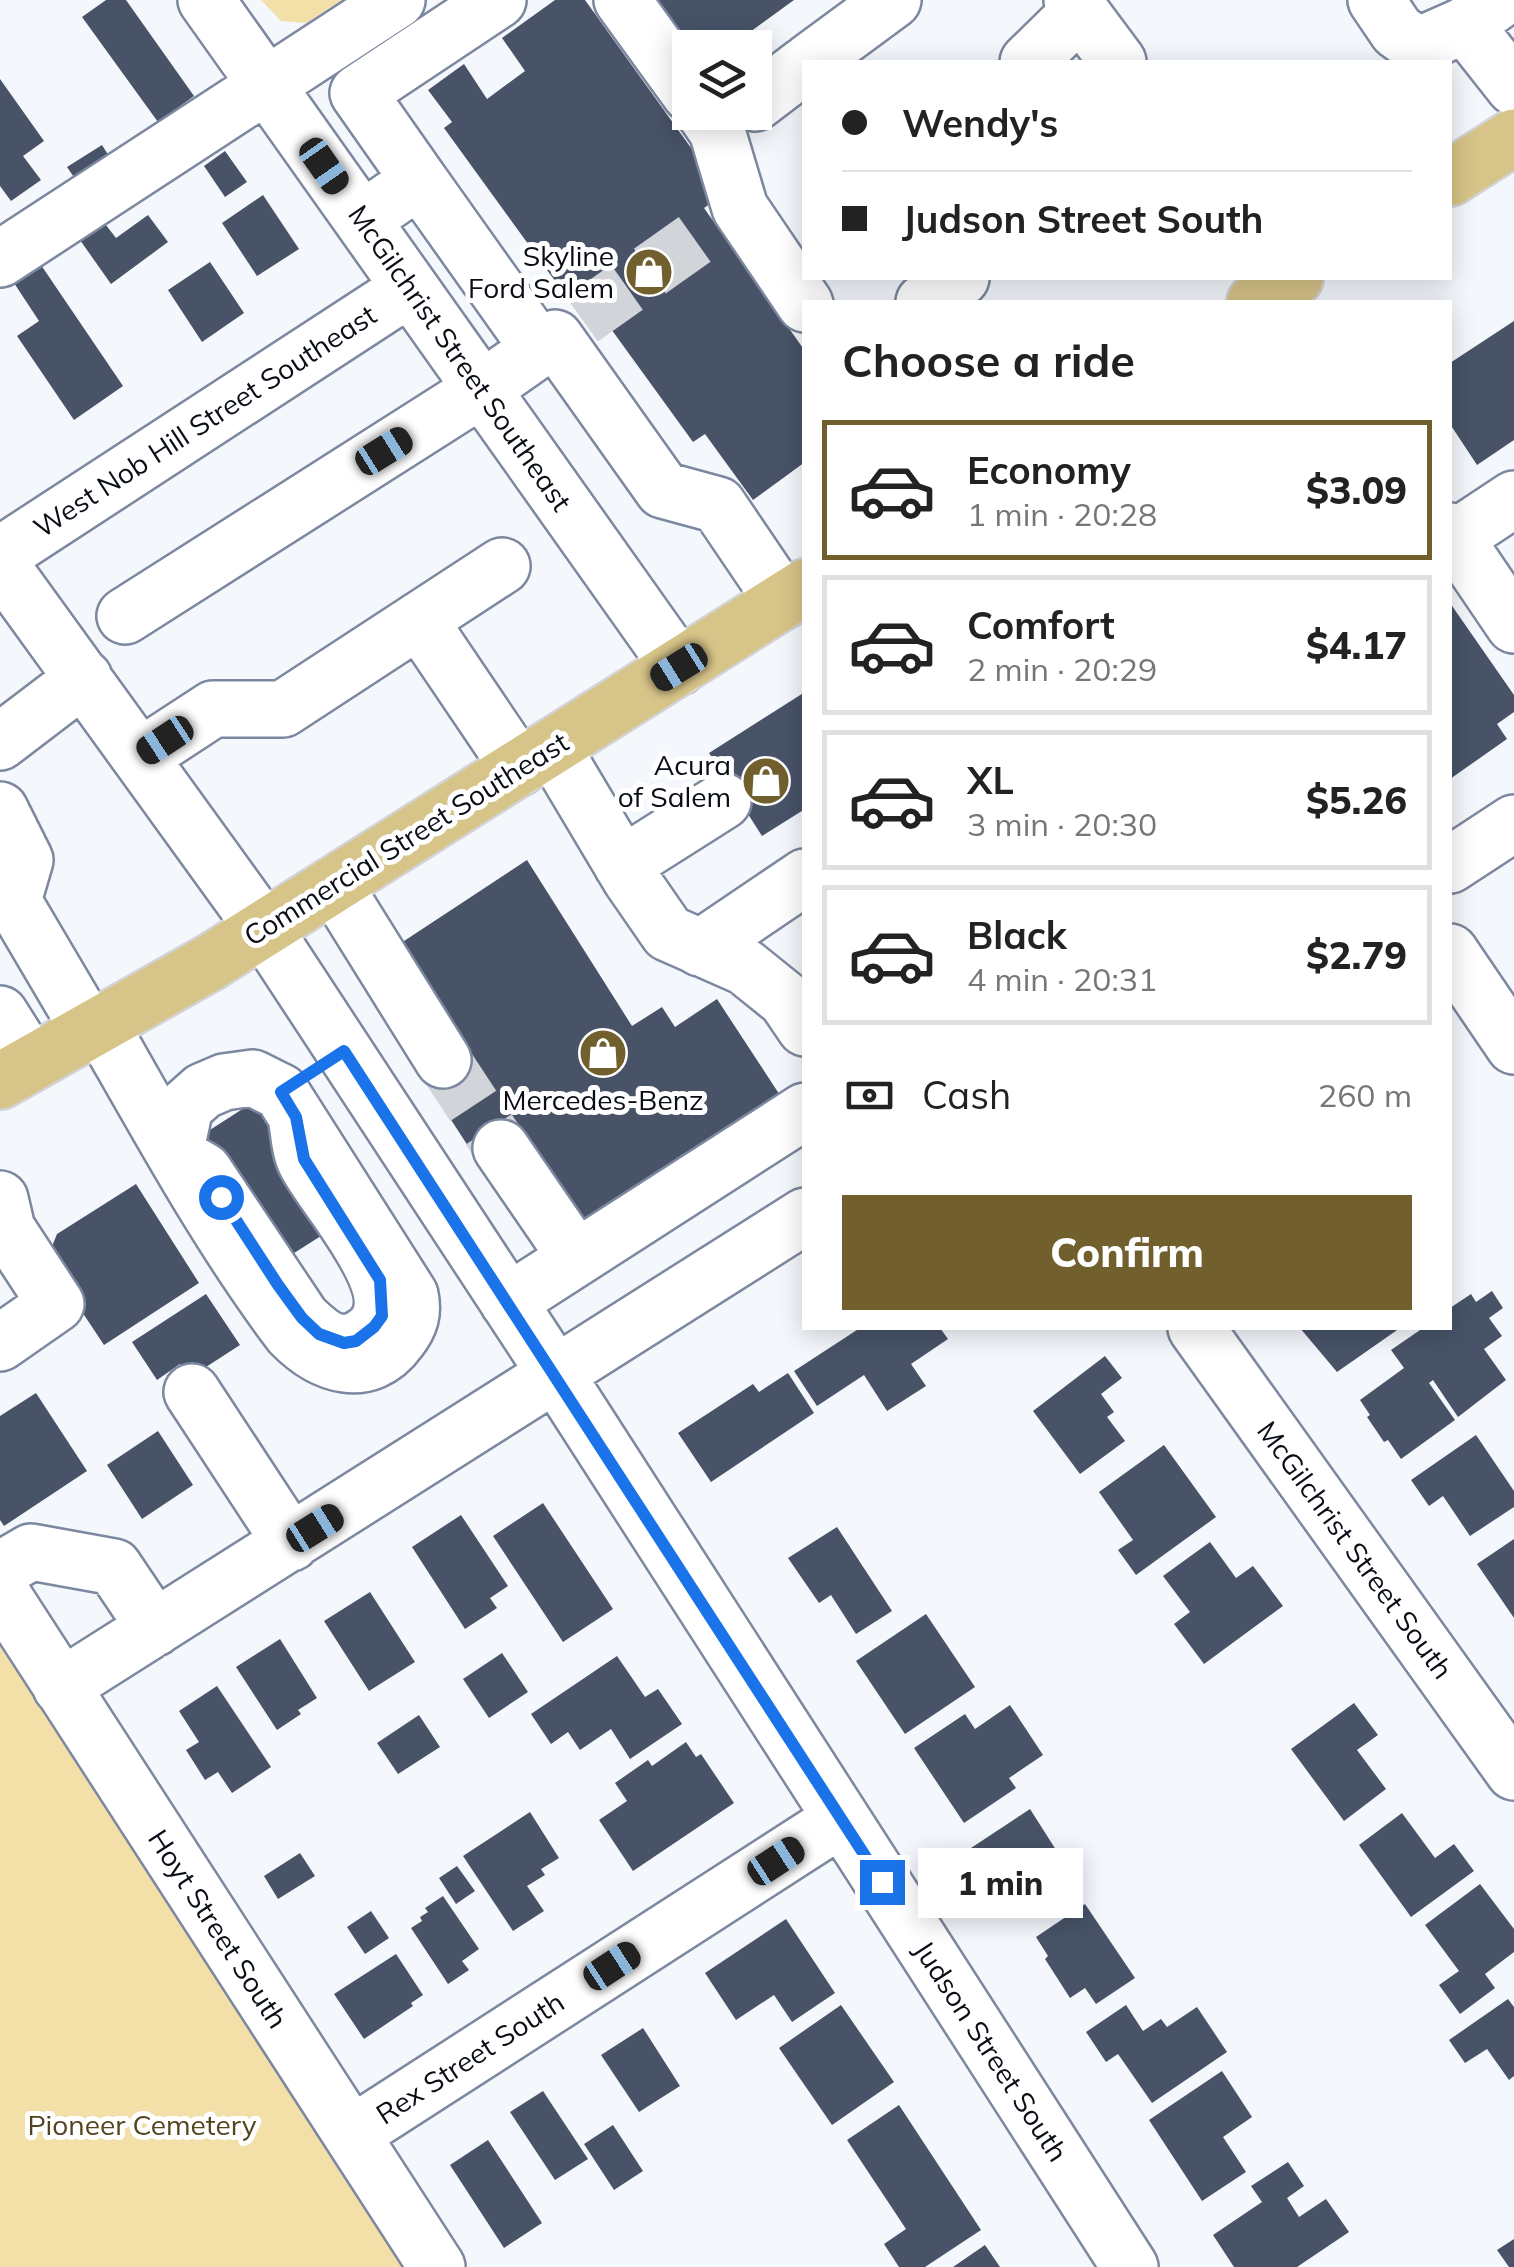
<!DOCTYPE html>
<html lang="en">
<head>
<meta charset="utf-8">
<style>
  :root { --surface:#fff; --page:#f2f2f2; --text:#222; --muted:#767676; --line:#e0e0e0; --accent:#71602e }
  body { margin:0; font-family:Mulish,sans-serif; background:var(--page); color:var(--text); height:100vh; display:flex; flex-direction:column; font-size:38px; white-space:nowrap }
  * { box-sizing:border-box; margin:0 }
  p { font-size:32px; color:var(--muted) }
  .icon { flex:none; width:55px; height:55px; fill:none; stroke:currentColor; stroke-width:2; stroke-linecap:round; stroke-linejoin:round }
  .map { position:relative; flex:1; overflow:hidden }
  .panel { position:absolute; left:802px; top:300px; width:650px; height:1030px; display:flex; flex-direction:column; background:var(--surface); border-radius:0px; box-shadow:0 5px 25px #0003 }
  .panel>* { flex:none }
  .guide { position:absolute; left:802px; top:60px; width:650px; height:220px; border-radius:0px; box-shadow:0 5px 25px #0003; display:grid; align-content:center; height:220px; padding:0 40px; background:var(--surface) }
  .controls { position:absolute; left:672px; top:30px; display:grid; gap:20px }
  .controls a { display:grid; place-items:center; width:100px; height:100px; border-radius:0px; background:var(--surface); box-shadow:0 5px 25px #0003; font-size:50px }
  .end { position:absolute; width:45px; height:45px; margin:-22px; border:12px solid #1a73e8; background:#fff; box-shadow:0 0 0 5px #fff }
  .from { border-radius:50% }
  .bubble { position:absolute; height:70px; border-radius:0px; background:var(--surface); box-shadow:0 5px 25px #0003; font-size:32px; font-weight:800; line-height:70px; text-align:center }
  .car { position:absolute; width:30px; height:60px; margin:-30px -15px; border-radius:12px; box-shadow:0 0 8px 2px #0007; background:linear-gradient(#222 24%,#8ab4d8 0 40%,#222 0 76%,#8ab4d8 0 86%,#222 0) }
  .guide b { display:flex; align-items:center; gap:35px; height:95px; font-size:38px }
  .guide b+b { border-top:2px solid var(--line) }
  .guide i { width:25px; height:25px; background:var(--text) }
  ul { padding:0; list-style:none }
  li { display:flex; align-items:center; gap:30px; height:140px; margin:0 20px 15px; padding:0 20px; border:5px solid var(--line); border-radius:0px }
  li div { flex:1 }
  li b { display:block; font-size:38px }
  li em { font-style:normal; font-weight:800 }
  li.on { border-color:var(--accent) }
  li>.icon { width:90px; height:90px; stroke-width:1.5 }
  h2 { padding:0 40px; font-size:45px; line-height:120px }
  .pay { display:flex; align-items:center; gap:25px; height:110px; padding:0 40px; font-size:38px }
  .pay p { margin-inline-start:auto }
  .primary-button { display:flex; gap:20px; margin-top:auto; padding:20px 40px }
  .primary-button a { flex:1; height:115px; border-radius:0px; background:var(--accent); color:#fff; font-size:40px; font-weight:800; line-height:115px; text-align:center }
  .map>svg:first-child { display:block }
  .green { fill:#f3dfa8 }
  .building { fill:#485368 }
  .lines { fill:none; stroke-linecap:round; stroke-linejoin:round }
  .minor-tunnel { stroke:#d1d4d9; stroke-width:55; stroke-dasharray:55 28; stroke-linecap:butt }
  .minor-casing { stroke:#7c889f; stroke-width:60 }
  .major-casing { stroke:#d3d3d5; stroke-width:60 }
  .minor { stroke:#fff; stroke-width:55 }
  .major { stroke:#d7c488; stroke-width:55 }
  .route { stroke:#1a73e8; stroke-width:12 }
  .labels { text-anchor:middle; stroke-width:10; stroke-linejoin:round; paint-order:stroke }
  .poi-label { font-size:28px; fill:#090d15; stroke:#fff; text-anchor:end }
  .street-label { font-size:28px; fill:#090d15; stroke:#fff }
  .park-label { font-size:28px; fill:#52441f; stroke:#fff }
</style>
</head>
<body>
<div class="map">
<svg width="1514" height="2267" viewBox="0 0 1514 2267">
  <rect width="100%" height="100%" fill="#f4f7fc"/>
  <!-- green -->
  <path class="green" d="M261,0H342L306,23L281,21Z
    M0,1646L403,2267H0Z"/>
  <!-- building -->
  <path class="building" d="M106,0H126L194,96L158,122L82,17Z
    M555,0H585L724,194L704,208L805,351V462L753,500L705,434L693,442L606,322L592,332L444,128L452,122L428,90L464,64L487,99L525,71L502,38Z
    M649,0H794L728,48H690Z
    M0,79L44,141L23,156L41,180L11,201L0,186Z
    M102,145L120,174L86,195L67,167Z
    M225,151L247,182L225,197L204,166Z
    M263,195L299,249L257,276L222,223Z
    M148,215L168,242L111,284L75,233L99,216L116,238Z
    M210,262L244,313L202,342L168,290Z
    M41,265L123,386L74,420L17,336L39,321L14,283Z
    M1514,321V440L1477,465L1450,424V363Z
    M1450,603L1514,695V712L1497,724L1507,739L1450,779Z
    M805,692V809L762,836L709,753Z
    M527,860L632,1026L662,1007L675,1027L717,999L787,1106L591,1234L525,1133L479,1163L422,1075L398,945Z
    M255,1101L335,1227L280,1262L199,1137Z
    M136,1184L199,1283L104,1345L47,1259L57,1234Z
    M1492,1291L1503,1308L1489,1318L1502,1336L1484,1349L1506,1380L1458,1417L1433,1380L1429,1383L1455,1420L1401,1459L1388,1440L1384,1442L1367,1417L1370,1415L1360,1400L1404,1368L1391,1350L1423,1328H1450V1308L1471,1294L1476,1302Z
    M206,1294L240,1345L189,1378L180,1364L157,1380L132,1342Z
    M860,1328H940L948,1339L911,1364L926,1386L887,1411L864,1375L817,1406L794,1371Z
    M1300,1328H1400L1337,1372Z
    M1105,1356L1122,1378L1101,1394L1114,1412L1107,1417L1125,1441L1080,1474L1033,1411Z
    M788,1373L814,1413L711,1482L678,1433L753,1384L759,1392Z
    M36,1393L87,1471L4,1526L0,1520V1416Z
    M158,1431L193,1485L142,1519L107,1465Z
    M1476,1435L1514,1491V1507L1470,1536L1443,1496L1429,1506L1411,1480Z
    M1164,1445L1216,1517L1136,1575L1118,1550L1133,1540L1099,1492Z
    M543,1503L613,1609L563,1642L493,1536Z
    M461,1515L508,1586L490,1598L497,1608L465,1629L412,1547Z
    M837,1527L892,1611L856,1634L831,1595L819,1603L788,1558Z
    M1514,1539V1618L1477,1564Z
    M1210,1542L1236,1578L1253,1566L1283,1606L1204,1664L1174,1624L1190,1612L1163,1576Z
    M370,1592L415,1662L369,1691L324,1621Z
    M926,1614L975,1687L905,1734L856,1661Z
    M280,1639L317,1698L298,1710L301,1714L277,1730L236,1667Z
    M502,1653L528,1692L489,1718L463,1679Z
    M617,1656L645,1697L658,1689L682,1724L630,1759L611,1729L580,1750L568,1732L551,1744L531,1714Z
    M217,1686L271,1767L232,1793L218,1772L205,1780L186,1750L199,1742L179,1711Z
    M1354,1703L1378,1735L1357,1750L1386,1789L1344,1821L1291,1749Z
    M1010,1705L1043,1755L1009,1778L1016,1788L964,1823L914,1748L965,1714L975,1729Z
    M419,1715L440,1747L398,1774L377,1743Z
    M686,1742L696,1757L701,1754L734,1803L633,1871L599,1820L627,1801L615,1783L648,1760L652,1766Z
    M1030,1809L1079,1886L1031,1918L1019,1899L1009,1905L971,1848Z
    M530,1812L559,1858L541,1869L545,1875L527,1886L544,1911L513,1931L463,1856Z
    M1402,1813L1435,1858L1454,1844L1474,1871L1411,1917L1359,1845Z
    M300,1853L315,1876L278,1899L264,1876Z
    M457,1866L475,1891L456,1904L439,1878Z
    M1480,1884L1514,1929V1952L1485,1974L1495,1988L1460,2014L1439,1985L1459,1971L1425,1925Z
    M443,1896L479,1949L462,1961L469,1970L448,1984L411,1928L422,1921L420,1917L428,1912L425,1908Z
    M1085,1904L1135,1978L1096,2004L1085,1988L1070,1998L1045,1959L1048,1956L1036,1937Z
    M371,1911L389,1938L365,1954L347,1927Z
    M786,1919L835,1993L792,2022L774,1995L736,2020L705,1973Z
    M396,1954L423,1995L411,2003L413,2006L364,2039L334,1994Z
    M1508,1999L1514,2007V2076L1509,2080L1487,2049L1465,2063L1449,2040Z
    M841,2005L894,2082L832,2125L779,2048Z
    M1126,2005L1143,2031L1161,2019L1167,2027L1197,2007L1227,2052L1152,2103L1118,2054L1106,2062L1086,2032Z
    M643,2028L680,2086L639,2112L601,2055Z
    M1222,2071L1252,2117L1223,2137L1246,2172L1202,2201L1149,2120Z
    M543,2091L588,2159L555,2180L510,2112Z
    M899,2105L981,2230L925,2267H899L884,2244L906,2229L847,2140Z
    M613,2125L643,2171L614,2190L584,2144Z
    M488,2140L542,2223L504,2248L450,2165Z
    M1288,2162L1304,2186L1287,2198L1299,2217L1326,2199L1349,2232L1297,2267H1234L1213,2235L1262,2202L1251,2186Z
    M1514,2239V2267H1509L1497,2250Z
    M985,2245L1000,2267H953Z"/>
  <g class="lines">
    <!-- minor-tunnel -->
    <path class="minor-tunnel" d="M582,319L715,225
      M443,1060L501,1148"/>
    <!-- minor casing -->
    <g class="minor-casing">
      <path id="minor" d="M206,0L679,667
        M622,0L690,94
        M1072,0L1118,62
        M1376,0L1397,31L1418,46L1465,25L1500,0
        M1465,25L1514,87
        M809,62L893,0
        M1028,62L1080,11
        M755,103L805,65
        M704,112L717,131L740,208L805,304
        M419,180L358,93L498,0
        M362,220L419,180L539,349
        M0,259L397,0
        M924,302L961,278
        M1450,531L1455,538L1514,499
        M1455,538L1514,625
        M0,555L410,288
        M0,564L264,929L557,1376L1130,2267
        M125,616L482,389L555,338L663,490L718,505L783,601
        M419,620L519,768
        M0,742L84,678
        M552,747L630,878L668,933L745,967L786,1000L805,1028
        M141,756L213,709H283L502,566
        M0,810L25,860L13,901L89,1030
        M622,865L723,801
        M1450,865L1514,823
        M334,885L443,1060
        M700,948L805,877
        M1450,952L1514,1046
        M0,1014L31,1063
        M100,1024C160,1129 218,1236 291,1333C322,1365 368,1382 399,1339C410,1325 414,1313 410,1295L281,1092L253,1078L224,1082L203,1091L185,1107L175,1154L204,1171L302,1318C315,1330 329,1345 348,1342C357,1341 362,1337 369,1332C416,1294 324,1200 306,1163C299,1150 299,1131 296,1117
        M501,1148L575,1256
        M0,1199L7,1229L56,1304L0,1343
        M508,1302L805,1111
        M1196,1328L1514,1772
        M192,1392L291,1543
        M0,1570L31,1552L114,1567L155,1628
        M0,1591L437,2267
        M61,1687L805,1216
        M352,2134L841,1819"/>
    </g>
    <!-- major casing -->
    <g class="major-casing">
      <path id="major" d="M1450,178L1514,137
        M1255,302L1295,278
        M0,1081L211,962L805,587"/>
    </g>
    <!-- minor -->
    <use href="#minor" class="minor"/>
    <!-- major -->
    <use href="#major" class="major"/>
  </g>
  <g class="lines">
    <!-- route -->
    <path class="route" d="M221,1197L278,1285L302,1318L319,1334L344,1343L356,1341L374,1327L382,1316L380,1280L304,1159L296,1117L281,1092L344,1051L882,1882"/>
  </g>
  <!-- icons -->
  <defs>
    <g id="shop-disc" transform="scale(2.5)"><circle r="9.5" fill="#71602e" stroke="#fff"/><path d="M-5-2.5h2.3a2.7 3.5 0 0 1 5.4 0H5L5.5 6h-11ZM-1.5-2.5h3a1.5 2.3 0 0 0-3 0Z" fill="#fff"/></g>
  </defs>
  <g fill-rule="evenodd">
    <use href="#shop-disc" x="649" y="272"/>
    <use href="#shop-disc" x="766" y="781"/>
    <use href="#shop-disc" x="603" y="1053"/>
  </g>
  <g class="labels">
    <!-- poi labels -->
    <g class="poi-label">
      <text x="614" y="266">Skyline<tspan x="614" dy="32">Ford Salem</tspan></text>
      <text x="731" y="775">Acura<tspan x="731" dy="32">of Salem</tspan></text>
      <text x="603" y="1110" text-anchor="middle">Mercedes-Benz</text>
    </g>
    <!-- street labels -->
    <g class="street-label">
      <text transform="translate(460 358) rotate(55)" y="10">McGilchrist Street Southeast</text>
      <text transform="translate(205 421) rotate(-33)" y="10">West Nob Hill Street Southeast</text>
      <text transform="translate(406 839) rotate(-32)" y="10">Commercial Street Southeast</text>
      <text transform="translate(1355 1550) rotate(54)" y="10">McGilchrist Street South</text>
      <text transform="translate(218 1929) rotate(57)" y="10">Hoyt Street South</text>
      <text transform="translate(991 2051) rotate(57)" y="10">Judson Street South</text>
      <text transform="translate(470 2058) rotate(-33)" y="10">Rex Street South</text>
    </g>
    <!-- park labels -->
    <g class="park-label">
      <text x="142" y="2135">Pioneer Cemetery</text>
    </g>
  </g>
</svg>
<div class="controls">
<a><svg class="icon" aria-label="layers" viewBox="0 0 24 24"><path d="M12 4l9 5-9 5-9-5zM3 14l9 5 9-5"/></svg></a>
</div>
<i class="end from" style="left:221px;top:1197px"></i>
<i class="end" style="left:882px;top:1882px"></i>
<div class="bubble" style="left:918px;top:1848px;width:165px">1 min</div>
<i class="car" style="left:324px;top:166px;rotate:145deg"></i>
<i class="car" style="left:384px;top:451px;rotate:58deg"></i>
<i class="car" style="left:679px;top:667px;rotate:238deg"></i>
<i class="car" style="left:165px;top:740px;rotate:237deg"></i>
<i class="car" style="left:315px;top:1528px;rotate:58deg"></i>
<i class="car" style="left:776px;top:1861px;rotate:57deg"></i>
<i class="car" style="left:612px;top:1966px;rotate:57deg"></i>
<div class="guide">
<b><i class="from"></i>Wendy's</b>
<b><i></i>Judson Street South</b>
</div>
<section class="panel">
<h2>Choose a ride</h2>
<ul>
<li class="on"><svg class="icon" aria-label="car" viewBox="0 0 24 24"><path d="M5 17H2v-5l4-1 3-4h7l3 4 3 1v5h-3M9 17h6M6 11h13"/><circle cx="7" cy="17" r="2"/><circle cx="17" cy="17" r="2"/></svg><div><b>Economy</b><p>1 min · 20:28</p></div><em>$3.09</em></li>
<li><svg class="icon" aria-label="car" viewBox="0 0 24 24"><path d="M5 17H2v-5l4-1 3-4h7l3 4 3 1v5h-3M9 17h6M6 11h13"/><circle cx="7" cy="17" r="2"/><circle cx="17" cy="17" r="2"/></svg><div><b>Comfort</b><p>2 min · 20:29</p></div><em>$4.17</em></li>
<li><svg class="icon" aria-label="car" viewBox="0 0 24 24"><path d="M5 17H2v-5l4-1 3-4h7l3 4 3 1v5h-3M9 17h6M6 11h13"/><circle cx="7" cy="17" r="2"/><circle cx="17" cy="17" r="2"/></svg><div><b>XL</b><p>3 min · 20:30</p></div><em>$5.26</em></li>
<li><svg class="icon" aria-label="car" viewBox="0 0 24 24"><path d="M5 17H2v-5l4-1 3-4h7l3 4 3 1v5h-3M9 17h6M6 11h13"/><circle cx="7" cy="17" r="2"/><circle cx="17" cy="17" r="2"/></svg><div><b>Black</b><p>4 min · 20:31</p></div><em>$2.79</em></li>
</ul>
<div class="pay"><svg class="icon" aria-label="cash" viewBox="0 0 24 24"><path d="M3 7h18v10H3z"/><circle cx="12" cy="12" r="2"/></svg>Cash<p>260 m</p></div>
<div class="primary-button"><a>Confirm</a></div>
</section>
</div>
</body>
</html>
